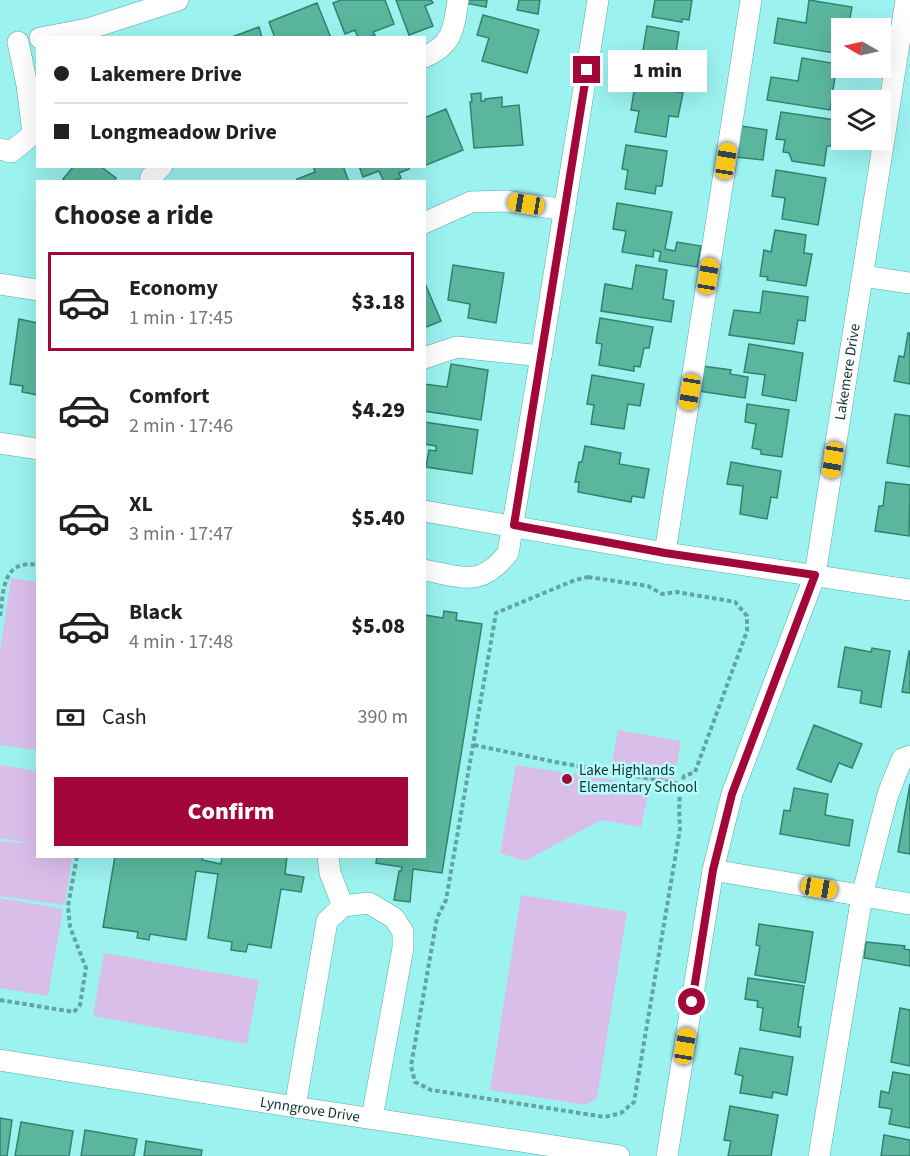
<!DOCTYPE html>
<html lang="en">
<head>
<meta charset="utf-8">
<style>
  :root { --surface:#fff; --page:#f2f2f2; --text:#202124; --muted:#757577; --line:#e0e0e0; --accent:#a30639 }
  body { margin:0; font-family:"Source Sans 3",sans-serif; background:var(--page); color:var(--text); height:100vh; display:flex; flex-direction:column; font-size:22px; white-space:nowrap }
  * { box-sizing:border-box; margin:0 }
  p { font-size:20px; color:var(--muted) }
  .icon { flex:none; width:33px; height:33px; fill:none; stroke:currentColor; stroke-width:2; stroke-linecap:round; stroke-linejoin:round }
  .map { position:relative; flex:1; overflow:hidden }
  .sheet { position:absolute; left:36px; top:180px; width:390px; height:678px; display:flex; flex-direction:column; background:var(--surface); border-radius:0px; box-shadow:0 6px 24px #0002 }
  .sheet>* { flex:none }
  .hud { position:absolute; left:36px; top:36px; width:390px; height:132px; border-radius:0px; box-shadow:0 6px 24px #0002; display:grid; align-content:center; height:132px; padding:0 18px; background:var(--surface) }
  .needle { width:39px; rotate:279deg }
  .buttons { position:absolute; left:831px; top:18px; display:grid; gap:12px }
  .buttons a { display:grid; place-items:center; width:60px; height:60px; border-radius:0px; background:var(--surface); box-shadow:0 6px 24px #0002; font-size:30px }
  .end { position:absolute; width:27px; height:27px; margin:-14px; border:8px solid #a30639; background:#fff; box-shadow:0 0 0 3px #fff }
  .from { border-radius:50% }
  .bubble { position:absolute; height:42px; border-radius:0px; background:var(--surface); box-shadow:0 6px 24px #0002; font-size:20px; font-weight:800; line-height:42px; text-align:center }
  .car { position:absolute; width:18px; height:36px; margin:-18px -9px; border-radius:8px; box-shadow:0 0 4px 2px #0007; background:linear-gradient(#f5c518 24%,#345 0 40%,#f5c518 0 76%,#345 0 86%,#f5c518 0) }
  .hud b { display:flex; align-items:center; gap:21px; height:57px; font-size:22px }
  .hud b+b { border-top:2px solid var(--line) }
  .hud i { width:15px; height:15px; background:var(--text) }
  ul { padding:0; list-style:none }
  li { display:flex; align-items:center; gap:18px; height:99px; margin:0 12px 9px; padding:0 6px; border:3px solid transparent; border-radius:0px }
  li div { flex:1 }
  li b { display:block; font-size:22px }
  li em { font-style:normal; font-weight:800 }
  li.selected { border-color:var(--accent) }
  li>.icon { width:54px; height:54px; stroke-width:1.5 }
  h2 { padding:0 18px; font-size:27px; line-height:72px }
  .pay { display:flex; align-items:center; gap:15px; height:66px; padding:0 18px; font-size:22px }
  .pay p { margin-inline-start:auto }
  .primary-button { display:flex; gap:12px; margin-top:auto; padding:12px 18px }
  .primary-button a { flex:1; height:69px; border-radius:0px; background:var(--accent); color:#fff; font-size:24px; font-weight:800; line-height:69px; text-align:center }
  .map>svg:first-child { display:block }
  .green { fill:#dabeea }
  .building { fill:#5ab79d; stroke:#34816d; stroke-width:1.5 }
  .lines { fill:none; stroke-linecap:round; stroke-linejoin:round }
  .minor-casing { stroke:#55aba9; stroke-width:22 }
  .path { stroke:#62a4a2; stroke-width:4; stroke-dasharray:4.5 3; stroke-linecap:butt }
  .minor { stroke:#fff; stroke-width:21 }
  .route { stroke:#a30639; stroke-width:8 }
  .poi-dot { fill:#a30639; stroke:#b9fcf9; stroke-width:2 }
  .labels { text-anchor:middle; stroke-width:5; stroke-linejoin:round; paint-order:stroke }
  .street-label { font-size:15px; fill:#0d3332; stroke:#b9fcf9 }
  .poi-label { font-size:15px; fill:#0d3332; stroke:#b9fcf9; text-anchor:start }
</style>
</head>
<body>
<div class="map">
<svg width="910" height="1156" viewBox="0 0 910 1156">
  <rect width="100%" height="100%" fill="#9cf2ef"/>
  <!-- green -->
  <path class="green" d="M11,578L37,582V750L0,745V651Z
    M618,730L681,741L673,784L610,774Z
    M0,765L37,771L38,856L72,857L65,905L0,896V841L33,844L0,838Z
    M516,765L650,786L641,827L601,820L525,861L500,853Z
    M521,895L627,912L597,1098L586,1105L490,1090Z
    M0,898L63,909L48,996L0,988Z
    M104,953L259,980L247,1044L93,1016Z"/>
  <!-- building -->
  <path class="building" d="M341,0H385L394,24L373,32L375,35L367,38H358L355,30L345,34L333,3Z
    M396,0H431L433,3L425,6L433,26L409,35Z
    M465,0H487L486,7L465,3Z
    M519,0H540L538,14L517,10Z
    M655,0H692L689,20L682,19V22L652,17Z
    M809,0L852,7L848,28H842V36L837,35L834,53L774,43L778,18L806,23Z
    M317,3L331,38H275L269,22Z
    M483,15L539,30L527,73L482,61L489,38L477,35Z
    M647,26L679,32L672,80L639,75Z
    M259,27L262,38H229Z
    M802,58L837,64L830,110L767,100L771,77L798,81Z
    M635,85L683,93L678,117L669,116L666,137L635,132L639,111L631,110Z
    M481,93V101H485V99L502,97V107L519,105L523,145L474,148L470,102H472L471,94Z
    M446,109L463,150L424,166V118Z
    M781,112L835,120L831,146H827L824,166L792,161L789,153L783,152L785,140L776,139Z
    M741,126L767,130L763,160L736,157Z
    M626,145L667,151L662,186H656L655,194L625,189L628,170L622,169Z
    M74,166H100L116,178L114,182H66L63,179Z
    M313,166H343L349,182H299L297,179L315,172Z
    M359,166H408L409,169L399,173L401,178L391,182H384L379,171L363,177Z
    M776,170L826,178L818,225L782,219L785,198L772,196Z
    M617,203L672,212L665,249L675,251L677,242L701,246L697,267L659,261L661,252L654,250L653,257L622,252L626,231L613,229Z
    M775,230L806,235L804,253L812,254L806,286L767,280L768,277L760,276L764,250L771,252Z
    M453,265L504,273L496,323L468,318L470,304L448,300Z
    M636,265L667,270L663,299L674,301L671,322L601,311L605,284L632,289Z
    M424,281L441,321L424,328Z
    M763,291L808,297L805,321L798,320L794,344L729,335L734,310L760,313Z
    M600,318L653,327L649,348H644L640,367L634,366V371L599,365L602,344L596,343Z
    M19,319L38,323V395L22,392L23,386L10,384Z
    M908,333H910V384L894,381L899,356L904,357Z
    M749,344L803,353L796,401L762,395L765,375L744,372Z
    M451,364L488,370L481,420L424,411V384L447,387Z
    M702,366L731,370L730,374L748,377L745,398L699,391Z
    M592,375L644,384L640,406L628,404L624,429L591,424L594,405L587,404Z
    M747,404L789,410L782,457L761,454V450L752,448L756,424L745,422Z
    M895,414L910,416V467L887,463Z
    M424,422L478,430L472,474L426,467L429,450L436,451V446L424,444Z
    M585,446L621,453L619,464L649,469L644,498L632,496L631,502L578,492L579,482H575L579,462H582Z
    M731,462L781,471L777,498L771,497L767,519L740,514L743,486L727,484Z
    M886,482L910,485L909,536L875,531L879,506H883Z
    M444,611L457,613L456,620L482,624L442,873L413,869L410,902L394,900L399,871H401L402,867L376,863L377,856H424V615L443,618Z
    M845,647L871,652L872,648L890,651L881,707L860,703L862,691L838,687Z
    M909,651H910V693L902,692Z
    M814,725L862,744L852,768L839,763L831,782L797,769Z
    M910,784V854L898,852Z
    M794,788L828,794L825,815L853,820L849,846L780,834L784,810L790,811Z
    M115,856H203L202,860L221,864L222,856H287L285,874L304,877L301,892L281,889L271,948L248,944L246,952L231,950L232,942L208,938L218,874L196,871L186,940L150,934L149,940L137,938L138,932L103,927Z
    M759,924L813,932L805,983L755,975L760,946L756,945Z
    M866,942L905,946L904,949L910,950V966L864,958Z
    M748,978L804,986L798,1027H801L800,1037L760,1030L763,1008L757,1007L758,1001L745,999Z
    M900,1008L910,1010V1066L891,1062Z
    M740,1048L793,1057L787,1095L773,1092L772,1098L740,1093L743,1076L735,1074Z
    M893,1072L910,1075V1128L889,1124L892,1109L879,1107L881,1091L889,1093Z
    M730,1106L778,1115L771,1156H728L731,1141L724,1140Z
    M0,1118L12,1120L7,1156H0Z
    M21,1122L73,1131L69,1156H15Z
    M85,1130L137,1139L134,1156H81Z
    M884,1135L910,1140V1156H881Z
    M146,1141L202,1150L201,1156H144Z"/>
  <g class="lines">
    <!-- minor casing -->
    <g class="minor-casing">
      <g id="minor">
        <path d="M40,38L88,29L178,0"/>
        <path d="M424,57C453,45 454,28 458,0"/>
        <path d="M0,149L11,152L33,134L27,85L18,42"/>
        <path d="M150,182L151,177L162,166"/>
        <path d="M424,223L471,202L506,201L565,210"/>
        <path d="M863,276L910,283"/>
        <path d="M0,284L38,290"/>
        <path d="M424,358L457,347L541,356"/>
        <path d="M0,443L38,449"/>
        <path d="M424,511L665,553L910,590"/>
        <path d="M665,553L751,0"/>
        <path d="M424,570C464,577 480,588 508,553L541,356L598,0"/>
        <path d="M328,856L330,873L343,906"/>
        <path d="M713,870L910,904"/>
        <path id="s1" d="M0,1060L295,1107L619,1156"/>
        <path d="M295,1107L327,921L343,906L369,903L394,918L403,932V948L372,1118"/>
        <path id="s2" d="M667,1156L713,870L732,794L815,575L906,0"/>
        <path d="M819,1156L862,896L888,794L902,759L910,756"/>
      </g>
    </g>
    <!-- path -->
    <path class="path" d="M588,577L648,586L662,594L677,592L735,602L747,616V631L695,772L684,776C678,794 679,811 680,829L634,1102L621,1113L605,1117L431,1090L415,1082L411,1066L437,918L446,900L496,613L575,580Z
      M0,616C4,590 2,559 38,565
      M474,745L555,762L681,784
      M0,1000L74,1012L80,1005L86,968L70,927L68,906L77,856"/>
    <!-- minor -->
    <use href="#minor" class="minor"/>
  </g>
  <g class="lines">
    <!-- route -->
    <path class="route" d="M587,70L514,525L665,553L815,575L732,794L713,870L692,1002"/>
  </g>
  <!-- markers -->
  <circle class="poi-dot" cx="567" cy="779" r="6"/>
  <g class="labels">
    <!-- street labels -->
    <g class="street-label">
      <text dy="5" stroke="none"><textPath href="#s2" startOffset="808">Lakemere Drive</textPath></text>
      <text dy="5" stroke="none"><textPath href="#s1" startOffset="314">Lynngrove Drive</textPath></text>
    </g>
    <!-- poi labels -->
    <g class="poi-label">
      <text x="579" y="775">Lake Highlands<tspan x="579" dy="17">Elementary School</tspan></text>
    </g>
  </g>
</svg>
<div class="buttons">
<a><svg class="needle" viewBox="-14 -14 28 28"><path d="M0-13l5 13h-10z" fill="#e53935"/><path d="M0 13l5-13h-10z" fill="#757577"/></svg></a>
<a><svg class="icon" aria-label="layers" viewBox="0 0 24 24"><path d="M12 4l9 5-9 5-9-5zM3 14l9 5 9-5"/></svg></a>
</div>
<i class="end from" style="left:692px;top:1002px"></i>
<i class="end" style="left:587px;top:70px"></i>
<div class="bubble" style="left:608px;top:50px;width:99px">1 min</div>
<i class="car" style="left:726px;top:161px;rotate:9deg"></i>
<i class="car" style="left:526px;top:204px;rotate:279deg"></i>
<i class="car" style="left:708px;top:276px;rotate:9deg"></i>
<i class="car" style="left:690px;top:392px;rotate:189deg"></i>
<i class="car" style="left:833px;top:460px;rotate:189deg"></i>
<i class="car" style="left:819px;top:888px;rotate:100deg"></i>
<i class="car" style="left:685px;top:1046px;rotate:9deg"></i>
<div class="hud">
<b><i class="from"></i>Lakemere Drive</b>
<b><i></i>Longmeadow Drive</b>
</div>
<section class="sheet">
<h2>Choose a ride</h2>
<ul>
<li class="selected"><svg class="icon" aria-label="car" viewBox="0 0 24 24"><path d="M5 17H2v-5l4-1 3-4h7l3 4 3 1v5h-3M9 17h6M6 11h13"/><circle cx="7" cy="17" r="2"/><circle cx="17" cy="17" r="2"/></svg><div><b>Economy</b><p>1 min · 17:45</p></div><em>$3.18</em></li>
<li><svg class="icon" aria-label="car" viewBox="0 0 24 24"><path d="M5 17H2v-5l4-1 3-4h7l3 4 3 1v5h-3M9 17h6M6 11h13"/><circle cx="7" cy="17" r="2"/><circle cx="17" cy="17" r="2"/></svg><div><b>Comfort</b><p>2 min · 17:46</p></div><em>$4.29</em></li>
<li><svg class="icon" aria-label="car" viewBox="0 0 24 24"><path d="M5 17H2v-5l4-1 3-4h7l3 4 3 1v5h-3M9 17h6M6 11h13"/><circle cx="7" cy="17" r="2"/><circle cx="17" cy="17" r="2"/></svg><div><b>XL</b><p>3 min · 17:47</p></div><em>$5.40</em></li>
<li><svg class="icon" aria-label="car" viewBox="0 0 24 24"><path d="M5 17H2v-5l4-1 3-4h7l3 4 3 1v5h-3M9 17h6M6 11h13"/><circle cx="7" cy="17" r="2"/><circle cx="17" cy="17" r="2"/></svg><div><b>Black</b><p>4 min · 17:48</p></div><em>$5.08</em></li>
</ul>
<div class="pay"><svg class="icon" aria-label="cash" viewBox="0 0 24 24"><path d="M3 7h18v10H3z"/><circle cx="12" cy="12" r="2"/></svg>Cash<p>390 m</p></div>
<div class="primary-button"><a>Confirm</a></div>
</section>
</div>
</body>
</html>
